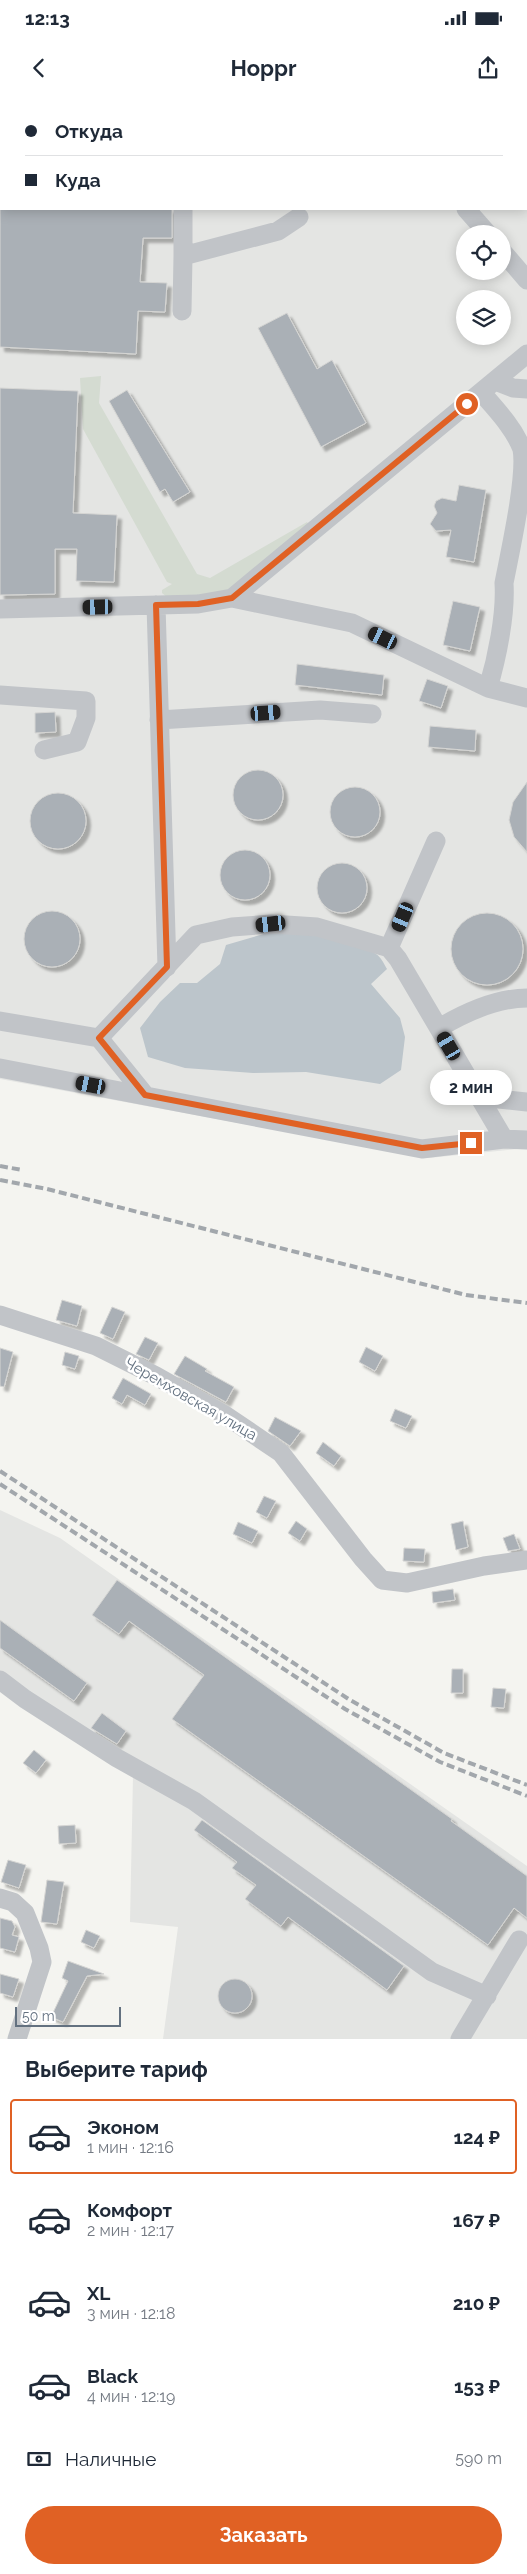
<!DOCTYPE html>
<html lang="ru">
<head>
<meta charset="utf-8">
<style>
  :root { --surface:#fff; --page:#f6f6f7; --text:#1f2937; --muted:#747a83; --line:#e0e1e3; --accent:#e06124 }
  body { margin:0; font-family:Raleway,sans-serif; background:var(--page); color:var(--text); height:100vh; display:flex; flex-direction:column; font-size:19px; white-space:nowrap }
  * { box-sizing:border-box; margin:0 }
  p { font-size:16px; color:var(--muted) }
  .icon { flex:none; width:28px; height:28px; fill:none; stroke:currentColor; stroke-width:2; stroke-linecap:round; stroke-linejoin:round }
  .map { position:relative; height:1939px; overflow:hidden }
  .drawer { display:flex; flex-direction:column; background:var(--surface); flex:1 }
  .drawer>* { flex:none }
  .top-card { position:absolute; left:0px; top:0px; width:528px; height:110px; box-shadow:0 2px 12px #0003; display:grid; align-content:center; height:110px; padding:0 25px; background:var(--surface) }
  .fabs { position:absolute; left:456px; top:125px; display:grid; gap:10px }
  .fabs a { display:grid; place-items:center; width:55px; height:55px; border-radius:50%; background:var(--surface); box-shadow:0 2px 12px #0003; font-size:25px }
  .scale { position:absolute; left:15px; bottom:12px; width:106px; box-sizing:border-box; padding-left:5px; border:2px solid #637180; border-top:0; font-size:14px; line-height:18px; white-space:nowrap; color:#637180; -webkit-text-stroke:4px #fff; paint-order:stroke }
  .end { position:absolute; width:22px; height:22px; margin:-11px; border:6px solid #e06124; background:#fff; box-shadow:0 0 0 2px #fff }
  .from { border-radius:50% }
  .bubble { position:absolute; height:35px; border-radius:18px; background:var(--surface); box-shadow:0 2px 12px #0003; font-size:16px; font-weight:700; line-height:35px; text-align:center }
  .car { position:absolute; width:15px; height:30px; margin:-15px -8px; border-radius:6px; box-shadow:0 0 4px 1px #0007; background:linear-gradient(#222 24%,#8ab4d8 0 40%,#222 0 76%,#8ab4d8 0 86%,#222 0) }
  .top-card b { display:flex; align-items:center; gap:18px; height:48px; font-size:19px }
  .top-card b+b { border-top:1px solid var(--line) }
  .top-card i { width:12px; height:12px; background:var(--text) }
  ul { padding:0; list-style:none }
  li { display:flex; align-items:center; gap:15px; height:75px; margin:0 10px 8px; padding:0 15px; border:2px solid transparent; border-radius:5px }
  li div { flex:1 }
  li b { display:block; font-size:19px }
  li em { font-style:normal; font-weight:700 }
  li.current { border-color:var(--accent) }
  li>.icon { width:45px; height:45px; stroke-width:1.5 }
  h2 { padding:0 25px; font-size:22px; line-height:60px }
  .pay { display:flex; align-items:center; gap:12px; height:55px; padding:0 25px; font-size:19px }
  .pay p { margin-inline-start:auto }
  .button { display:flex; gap:10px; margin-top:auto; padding:10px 25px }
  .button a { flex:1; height:58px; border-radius:30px; background:var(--accent); color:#fff; font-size:20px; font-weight:700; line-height:58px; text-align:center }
  .status { display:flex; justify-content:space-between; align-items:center; height:35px; padding:0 25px; background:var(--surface); direction:ltr }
  .status svg { height:14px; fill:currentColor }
  header { display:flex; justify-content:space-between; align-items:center; height:65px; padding:0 25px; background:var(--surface); font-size:22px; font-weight:700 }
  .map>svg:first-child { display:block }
  .built { fill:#e4e5e3; fill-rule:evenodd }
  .green { fill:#d4dbd1 }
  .water { fill:#bcc5cb }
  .building { fill:#aab0b6; stroke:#d5d5d3; filter:url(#shadow) }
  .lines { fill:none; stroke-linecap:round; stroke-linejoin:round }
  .minor { stroke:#c1c4c8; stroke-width:19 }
  .rail { stroke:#a2a7ac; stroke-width:4; stroke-dasharray:8 4; stroke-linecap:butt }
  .route { stroke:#e06124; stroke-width:6 }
  .labels { text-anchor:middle; stroke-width:5; stroke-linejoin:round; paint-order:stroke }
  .street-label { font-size:15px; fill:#637180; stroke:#fff }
</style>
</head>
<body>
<div class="status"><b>12:13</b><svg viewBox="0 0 49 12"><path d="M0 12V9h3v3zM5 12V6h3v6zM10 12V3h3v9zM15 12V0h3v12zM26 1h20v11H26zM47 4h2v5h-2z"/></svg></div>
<header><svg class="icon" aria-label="back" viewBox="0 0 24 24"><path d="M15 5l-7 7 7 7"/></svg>Hoppr<svg class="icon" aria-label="share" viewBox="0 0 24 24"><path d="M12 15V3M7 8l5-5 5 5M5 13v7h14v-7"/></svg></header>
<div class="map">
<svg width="527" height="1939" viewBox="0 0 527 1939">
  <defs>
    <filter id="shadow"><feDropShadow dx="4.5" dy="4.5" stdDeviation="1" flood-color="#0004"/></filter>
  </defs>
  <rect width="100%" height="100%" fill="#f4f4f0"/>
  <!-- built -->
  <path class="built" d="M0,0H527V1048L429,1058L0,979ZM1,1H526V109H1ZM465,134H502V171H465ZM465,199H502V236H465Z
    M0,1410L60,1438L527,1766V1939H163L178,1827L130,1822L133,1676L0,1586Z"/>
  <!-- green -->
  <path class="green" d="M101,276L99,303L197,474L210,478L307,422L309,425L230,492L168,498L162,493V490L172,484L167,482L83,329L80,278Z"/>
  <!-- water -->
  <path class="water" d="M267,833C302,834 346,832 376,854C381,857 384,864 387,869L371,884L400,918L405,937L401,970L380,984L306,972L253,973L185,968L148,957L140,928L160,902L180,883H197L220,864L226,845Z"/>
  <!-- building -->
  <path class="building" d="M0,109H172V138H143L140,182L167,183L165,212L138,211L136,254L0,247Z
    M287,213L317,269L332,260L366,323L321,347L258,228Z
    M0,288L78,291L73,413L117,415L114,482L76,481L77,449H55V494L0,495Z
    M127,290L190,392L173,402L165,389L160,392L109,301Z
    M459,385L486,390L474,462L446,457L451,430L436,431L430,424L437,413L434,406L436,401L442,398L456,401Z
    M453,501L480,507L470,551L443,545Z
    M297,564L384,575L382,595L295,585Z
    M427,579L448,586L441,608L419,601Z
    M55,612L56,632L35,633V613Z
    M430,626L476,630L475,651L428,647Z
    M233 695a25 25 0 1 1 50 0a25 25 0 1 1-50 0Z
    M527,682V752L514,737L509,720L513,702Z
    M330 712a25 25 0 1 1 50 0a25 25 0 1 1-50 0Z
    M30 721a28 28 0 1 1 56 0a28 28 0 1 1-56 0Z
    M220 775a25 25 0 1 1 50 0a25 25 0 1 1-50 0Z
    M317 788a25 25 0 1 1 50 0a25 25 0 1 1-50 0Z
    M24 839a28 28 0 1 1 56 0a28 28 0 1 1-56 0Z
    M451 849a36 36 0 1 1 72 0a36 36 0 1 1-72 0Z
    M62,1200L82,1206L77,1226L56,1220Z
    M112,1207L125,1212L113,1239L100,1233Z
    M145,1237L158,1243L149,1260L136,1254Z
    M366,1247L383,1256L375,1271L359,1262Z
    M0,1248L13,1252L4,1287L0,1286Z
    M65,1252L79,1256L75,1269L62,1265Z
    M185,1256L207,1269L205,1271L234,1287L226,1302L174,1274Z
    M123,1278L151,1294L145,1305L127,1295L122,1304L112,1298Z
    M395,1309L412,1316L406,1328L390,1321Z
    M275,1317L301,1331L290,1346L268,1331Z
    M323,1342L341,1356L334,1366L316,1353Z
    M264,1396L276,1401L267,1418L256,1412Z
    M296,1421L307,1429L300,1441L288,1433Z
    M463,1421L468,1447L456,1450L451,1424Z
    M238,1422L258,1431L252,1443L233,1434Z
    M514,1434L520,1449L508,1451L503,1438Z
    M404,1448L425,1449L424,1462L403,1461Z
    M117,1480L452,1719L451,1721L527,1776V1818L514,1808L488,1845L172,1619L204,1575L129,1521L119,1534L92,1515Z
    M453,1489L455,1500L433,1503L432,1492Z
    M0,1520L87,1583L74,1601L0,1548Z
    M452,1569H463V1593H451Z
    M493,1588L506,1589L504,1608L491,1607Z
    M102,1613L126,1631L117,1644L91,1628Z
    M34,1650L46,1660L36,1673L23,1663Z
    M202,1720L404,1866L387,1890L288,1817L281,1826L245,1799L256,1785L232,1768L237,1762L194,1730Z
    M75,1725L76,1743L59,1744L58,1726Z
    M8,1760L26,1765L19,1788L1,1782Z
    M47,1780L64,1782L57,1824L41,1822Z
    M0,1818L12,1821L15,1827L12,1835L19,1837L15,1852L0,1848Z
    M86,1830L100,1836L94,1848L81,1842Z
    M68,1861L104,1874L87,1876L63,1922L51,1917L68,1881L62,1878Z
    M0,1874L19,1879L13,1897L0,1893Z
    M218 1896a17 17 0 1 1 34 0a17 17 0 1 1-34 0Z"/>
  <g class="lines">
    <!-- minor -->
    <path class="minor" d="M181,0V1
      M375,0L376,1
      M183,109V156L278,131L299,117
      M466,109L488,134
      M502,151L527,180
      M182,211L183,156
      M495,281L513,288L527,289
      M481,292C496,309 514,328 522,349C527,376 510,452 504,483C506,514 497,558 488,588
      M232,498L352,523L488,588L527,598
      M156,505L167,867
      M0,509L198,504L232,498L527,254
      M0,595L86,601V618L77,642L44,650
      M159,620L320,610L372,614
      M389,848L436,741
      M0,921L99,938L196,835L232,827L271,824L317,827L389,848L398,859L504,1039
      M439,928C466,912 496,898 527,898
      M99,938L145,995
      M0,968L422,1049L504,1039L527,1040
      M479,997L527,1002
      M0,1215L96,1246L156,1276L225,1315L281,1353L363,1459L382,1480L407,1483L484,1466L527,1460
      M0,1580L25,1599L117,1658L194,1701L432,1872L487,1896
      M0,1798L13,1802L25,1813L39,1848L42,1862L17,1939
      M460,1939L519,1840"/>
    <!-- rail -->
    <path class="rail" d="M0,1066L22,1070
      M0,1080L47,1089L466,1195L527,1203
      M0,1371L350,1600L444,1653L527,1685
      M0,1384L345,1609L440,1662L527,1696"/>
  </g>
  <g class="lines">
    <!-- route -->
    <path class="route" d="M467,304L232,498L198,504L156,505L167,867L99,938L145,995L422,1048L471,1043"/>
  </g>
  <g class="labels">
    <!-- street labels -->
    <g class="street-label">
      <text transform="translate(191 1299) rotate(30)" y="5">Черемховская улица</text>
    </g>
  </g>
</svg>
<div class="fabs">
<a><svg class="icon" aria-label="locate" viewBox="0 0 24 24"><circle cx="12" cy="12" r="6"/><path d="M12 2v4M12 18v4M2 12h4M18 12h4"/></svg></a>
<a><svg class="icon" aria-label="layers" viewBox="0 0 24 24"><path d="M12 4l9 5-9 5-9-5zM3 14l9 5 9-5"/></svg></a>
</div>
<div class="scale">50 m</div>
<i class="end from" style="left:467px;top:304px"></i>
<i class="end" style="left:471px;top:1043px"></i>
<div class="bubble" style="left:430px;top:970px;width:82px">2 мин</div>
<i class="car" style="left:98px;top:507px;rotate:269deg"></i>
<i class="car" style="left:383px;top:538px;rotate:296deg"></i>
<i class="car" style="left:266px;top:613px;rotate:86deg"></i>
<i class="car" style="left:403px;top:817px;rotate:203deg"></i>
<i class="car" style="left:271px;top:824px;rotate:264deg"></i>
<i class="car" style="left:449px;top:946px;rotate:330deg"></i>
<i class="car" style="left:91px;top:985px;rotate:281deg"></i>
<div class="top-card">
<b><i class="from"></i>Откуда</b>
<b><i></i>Куда</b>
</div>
</div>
<section class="drawer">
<h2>Выберите тариф</h2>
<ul>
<li class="current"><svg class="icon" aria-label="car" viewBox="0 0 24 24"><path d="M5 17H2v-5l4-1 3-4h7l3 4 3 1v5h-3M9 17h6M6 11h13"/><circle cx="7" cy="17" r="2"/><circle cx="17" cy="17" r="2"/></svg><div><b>Эконом</b><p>1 мин · 12:16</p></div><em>124 ₽</em></li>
<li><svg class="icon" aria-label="car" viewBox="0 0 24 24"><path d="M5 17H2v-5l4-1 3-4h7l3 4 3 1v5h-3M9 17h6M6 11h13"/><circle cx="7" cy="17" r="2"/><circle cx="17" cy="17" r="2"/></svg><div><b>Комфорт</b><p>2 мин · 12:17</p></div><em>167 ₽</em></li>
<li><svg class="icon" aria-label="car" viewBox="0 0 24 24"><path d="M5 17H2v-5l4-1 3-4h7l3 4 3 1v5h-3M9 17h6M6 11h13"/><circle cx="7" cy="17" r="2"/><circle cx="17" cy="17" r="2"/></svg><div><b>XL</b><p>3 мин · 12:18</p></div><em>210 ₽</em></li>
<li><svg class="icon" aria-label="car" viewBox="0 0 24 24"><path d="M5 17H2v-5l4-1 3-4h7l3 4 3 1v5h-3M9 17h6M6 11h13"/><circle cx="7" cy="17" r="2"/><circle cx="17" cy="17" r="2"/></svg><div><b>Black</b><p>4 мин · 12:19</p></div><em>153 ₽</em></li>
</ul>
<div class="pay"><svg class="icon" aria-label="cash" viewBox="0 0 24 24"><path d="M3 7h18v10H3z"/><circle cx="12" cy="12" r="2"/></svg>Наличные<p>590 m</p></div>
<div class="button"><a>Заказать</a></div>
</section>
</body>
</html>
